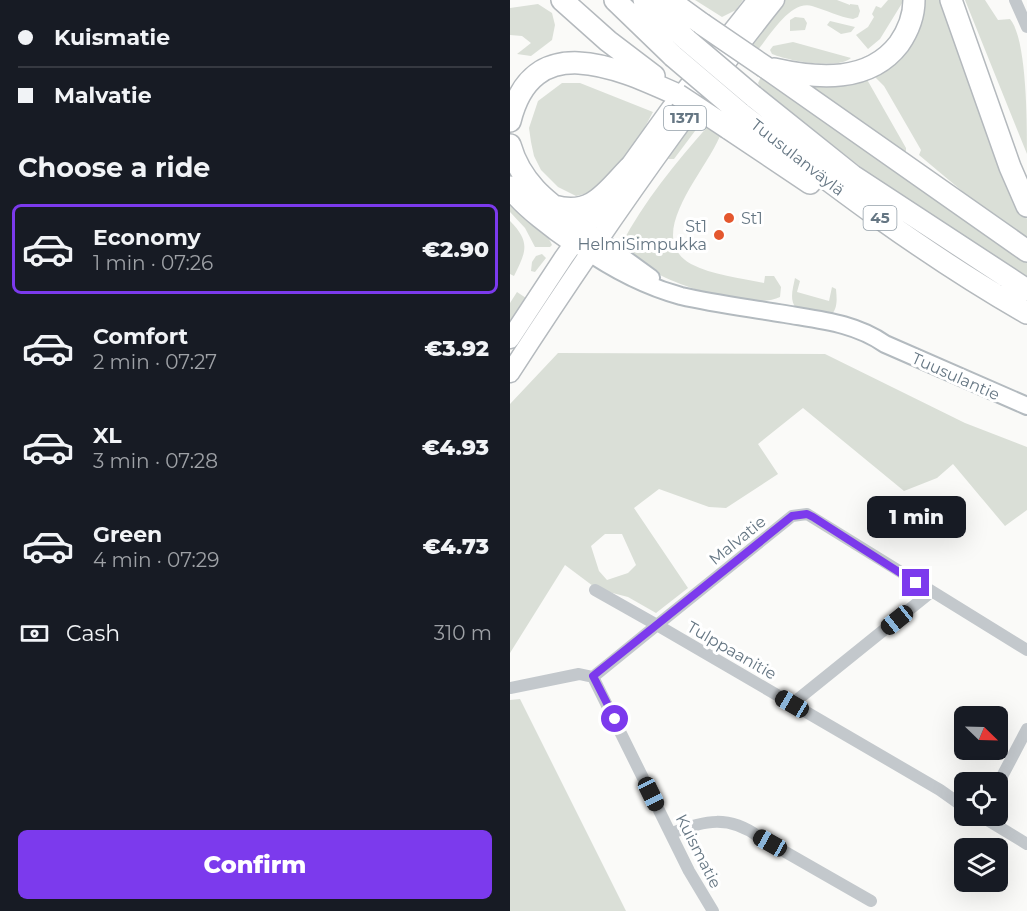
<!DOCTYPE html>
<html lang="en">
<head>
<meta charset="utf-8">
<style>
  :root { --surface:#171b24; --page:#20242c; --text:#f1f3f6; --muted:#9ea1a6; --line:#363941; --accent:#7c3aed }
  body { margin:0; font-family:Montserrat,sans-serif; background:var(--page); color:var(--text); height:100vh; display:flex; flex-direction:column; font-size:22px; white-space:nowrap }
  * { box-sizing:border-box; margin:0 }
  p { font-size:20px; color:var(--muted) }
  .icon { flex:none; width:33px; height:33px; fill:none; stroke:currentColor; stroke-width:2; stroke-linecap:round; stroke-linejoin:round }
  .map { position:relative; flex:1; overflow:hidden }
  .details { display:flex; flex-direction:column; background:var(--surface); width:510px }
  .details>* { flex:none }
  .banner { display:grid; align-content:center; height:132px; padding:0 18px; background:var(--surface) }
  .needle { width:39px; rotate:113deg }
  .tools { position:absolute; left:444px; top:706px; display:grid; gap:12px }
  .tools a { display:grid; place-items:center; width:54px; height:54px; border-radius:9px; background:var(--surface); box-shadow:0 6px 24px #0002; font-size:30px }
  .end { position:absolute; width:27px; height:27px; margin:-14px; border:8px solid #7c3aed; background:#fff; box-shadow:0 0 0 3px #fff }
  .from { border-radius:50% }
  .bubble { position:absolute; height:42px; border-radius:9px; background:var(--surface); box-shadow:0 6px 24px #0002; font-size:20px; font-weight:800; line-height:42px; text-align:center }
  .car { position:absolute; width:18px; height:36px; margin:-18px -9px; border-radius:8px; box-shadow:0 0 4px 2px #0007; background:linear-gradient(#222 24%,#8ab4d8 0 40%,#222 0 76%,#8ab4d8 0 86%,#222 0) }
  .banner b { display:flex; align-items:center; gap:21px; height:57px; font-size:22px }
  .banner b+b { border-top:2px solid var(--line) }
  .banner i { width:15px; height:15px; background:var(--text) }
  ul { padding:0; list-style:none }
  li { display:flex; align-items:center; gap:18px; height:90px; margin:0 12px 9px; padding:0 6px; border:3px solid transparent; border-radius:9px }
  li div { flex:1 }
  li b { display:block; font-size:22px }
  li em { font-style:normal; font-weight:800 }
  li.current { border-color:var(--accent) }
  li>.icon { width:54px; height:54px; stroke-width:1.5 }
  h2 { padding:0 18px; font-size:27px; line-height:72px }
  .pay { display:flex; align-items:center; gap:15px; height:66px; padding:0 18px; font-size:22px }
  .pay p { margin-inline-start:auto }
  .action { display:flex; gap:12px; margin-top:auto; padding:12px 18px }
  .action a { flex:1; height:69px; border-radius:9px; background:var(--accent); color:#fff; font-size:24px; font-weight:800; line-height:69px; text-align:center }
  main { display:flex; flex:1; min-height:0 }
  .map>svg:first-child { display:block }
  .green { fill:#dadfd7; fill-rule:evenodd }
  .lines { fill:none; stroke-linecap:round; stroke-linejoin:round }
  .secondary-casing { stroke:#b3babf; stroke-width:20 }
  .primary-casing { stroke:#b5babe; stroke-width:21 }
  .highway-casing { stroke:#b4b9bd; stroke-width:24 }
  .street { stroke:#c3c8cc; stroke-width:12 }
  .secondary { stroke:#fff; stroke-width:16 }
  .primary { stroke:#fff; stroke-width:18 }
  .highway { stroke:#fff; stroke-width:21 }
  .highway-bridge-casing { stroke:#b4b9bd; stroke-width:24; stroke-linecap:butt }
  .highway-bridge { stroke:#fff; stroke-width:21 }
  .route { stroke:#7c3aed; stroke-width:8 }
  .poi-dot { fill:#e4572e; stroke:#fff; stroke-width:2 }
  .labels { text-anchor:middle; stroke-width:6; stroke-linejoin:round; paint-order:stroke }
  .shield { fill:#fff; stroke:#939fa8; stroke-width:1.5 }
  .shield-label { font-size:15px; font-weight:bold; fill:#657683 }
  .street-label { font-size:16px; fill:#657683; stroke:#fff }
  .poi-label { font-size:16px; fill:#657683; stroke:#fff; text-anchor:start }
</style>
</head>
<body>
<main>
<section class="details">
<div class="banner">
<b><i class="from"></i>Kuismatie</b>
<b><i></i>Malvatie</b>
</div>
<h2>Choose a ride</h2>
<ul>
<li class="current"><svg class="icon" aria-label="car" viewBox="0 0 24 24"><path d="M5 17H2v-5l4-1 3-4h7l3 4 3 1v5h-3M9 17h6M6 11h13"/><circle cx="7" cy="17" r="2"/><circle cx="17" cy="17" r="2"/></svg><div><b>Economy</b><p>1 min · 07:26</p></div><em>€2.90</em></li>
<li><svg class="icon" aria-label="car" viewBox="0 0 24 24"><path d="M5 17H2v-5l4-1 3-4h7l3 4 3 1v5h-3M9 17h6M6 11h13"/><circle cx="7" cy="17" r="2"/><circle cx="17" cy="17" r="2"/></svg><div><b>Comfort</b><p>2 min · 07:27</p></div><em>€3.92</em></li>
<li><svg class="icon" aria-label="car" viewBox="0 0 24 24"><path d="M5 17H2v-5l4-1 3-4h7l3 4 3 1v5h-3M9 17h6M6 11h13"/><circle cx="7" cy="17" r="2"/><circle cx="17" cy="17" r="2"/></svg><div><b>XL</b><p>3 min · 07:28</p></div><em>€4.93</em></li>
<li><svg class="icon" aria-label="car" viewBox="0 0 24 24"><path d="M5 17H2v-5l4-1 3-4h7l3 4 3 1v5h-3M9 17h6M6 11h13"/><circle cx="7" cy="17" r="2"/><circle cx="17" cy="17" r="2"/></svg><div><b>Green</b><p>4 min · 07:29</p></div><em>€4.73</em></li>
</ul>
<div class="pay"><svg class="icon" aria-label="cash" viewBox="0 0 24 24"><path d="M3 7h18v10H3z"/><circle cx="12" cy="12" r="2"/></svg>Cash<p>310 m</p></div>
<div class="action"><a>Confirm</a></div>
</section>
<div class="map">
<svg width="517" height="911" viewBox="0 0 517 911">
  <rect width="100%" height="100%" fill="#fafaf8"/>
  <!-- green -->
  <path class="green" d="M185,0H233L226,10L212,17Z
    M274,0H327L340,5V4L348,5L350,11L348,17L343,19C329,17 316,10 302,6C280,0 260,36 247,51L237,46Z
    M378,0H394L370,39L358,49L346,35L358,27L364,17L362,14L366,6L371,8Z
    M410,0H435L505,197L517,219V246L466,207L452,191L409,155L411,150L374,86L361,73Z
    M455,0H475L488,20L500,19C517,39 517,122 517,154Z
    M28,4L42,13L45,25L42,40L21,56L7,54L21,43L12,36L0,35V8Z
    M285,17L294,18L297,23L295,30L280,31V20Z
    M320,21L345,27L341,32L331,34L317,25Z
    M283,42L341,58C327,70 279,61 262,54L260,50L263,46Z
    M355,76L396,148V151L393,152L290,82Z
    M251,77L517,258V278L366,179L251,89L248,83Z
    M52,83H70L143,112L122,151L86,191L66,196L48,187L31,170L24,156L21,142L19,128L28,101Z
    M185,118L191,123L164,159H158Z
    M199,125L211,133C200,167 131,236 181,264C202,275 231,278 254,283L255,276H264L271,287L270,297C244,310 178,289 152,276C137,269 123,256 111,245C134,201 166,162 199,125Z
    M0,203C14,215 35,228 42,245L40,247H25L15,228L0,212Z
    M0,221C21,242 16,252 4,276L0,274Z
    M32,254L36,258L25,272L21,271L22,262L26,256Z
    M285,278L290,281L287,292L319,301L322,287L326,289C327,300 328,310 319,317L286,308C279,300 283,288 285,278Z
    M7,292L16,298L0,322V303Z
    M48,353L315,354L455,423L517,447V510L495,526L443,464L427,478L394,491L293,408L248,444L268,474L216,508L199,507L149,489L124,508L178,588L146,613L118,597L87,589L55,565L0,653V404ZM95,534H112L126,565L118,573L97,580L89,571L81,546Z
    M10,699L116,911H0V700Z"/>
  <g class="lines">
    <!-- secondary casing -->
    <g class="secondary-casing">
      <path id="secondary" d="M79,233L141,278
        M68,245C99,267 134,286 171,296C205,304 240,308 275,314C310,320 345,323 375,344L517,406"/>
    </g>
    <!-- primary casing -->
    <g class="primary-casing">
      <path id="primary" d="M0,339L54,257L161,108L247,0
        M0,373C83,245 170,119 265,0"/>
    </g>
    <!-- highway casing -->
    <g class="highway-casing">
      <path id="highway" d="M52,0L98,41L144,76
        M105,0L163,56
        M134,0L177,40
        M159,0L192,24
        M441,0L500,167L517,206
        M255,67L517,251
        M264,69C308,79 359,83 389,44C398,31 404,15 404,0
        M243,96L343,176L517,290
        M230,113C322,184 415,255 517,313
        M0,121C23,28 108,68 168,95
        M218,128L300,183
        M0,145C12,187 42,205 75,230
        M0,187C12,205 47,231 65,243
        M44,206C81,217 96,192 119,168"/>
    </g>
    <!-- street -->
    <path class="street" d="M505,0L517,27
      M85,590L147,625L276,521L282,516L297,514L517,650
      M83,677L179,871L203,911
      M0,688L69,674L83,677L147,625L430,790L454,807
      M282,704L421,592
      M488,784L517,729
      M471,816L517,844
      M162,833C195,820 219,815 249,837L361,901"/>
    <!-- secondary -->
    <use href="#secondary" class="secondary"/>
    <!-- primary -->
    <use href="#primary" class="primary"/>
    <!-- highway -->
    <use href="#highway" class="highway"/>
    <!-- highway-bridge casing -->
    <g class="highway-bridge-casing">
      <path id="highway-bridge" d="M192,24L255,67
        M177,40L243,96
        M163,56L230,113
        M168,95L218,128"/>
    </g>
    <!-- highway-bridge -->
    <use href="#highway-bridge" class="highway-bridge"/>
  </g>
  <g class="lines">
    <!-- route -->
    <path class="route" d="M105,719L83,676L282,516L297,514L303,517L406,583"/>
  </g>
  <!-- markers -->
  <g class="poi-dot">
    <circle cx="219" cy="218" r="6"/>
    <circle cx="209" cy="235" r="6"/>
  </g>
  <g class="labels">
    <!-- shield labels -->
    <g class="shield">
      <rect x="154" y="106" width="42" height="24" rx="4.5"/>
      <rect x="353.5" y="206" width="33" height="24" rx="4.5"/>
    </g>
    <g class="shield-label">
      <text x="175" y="123">1371</text>
      <text x="370" y="223">45</text>
    </g>
    <!-- street labels -->
    <g class="street-label">
      <text transform="translate(288 157) rotate(38)" y="6">Tuusulanväylä</text>
      <text transform="translate(446 376) rotate(24)" y="6">Tuusulantie</text>
      <text transform="translate(227 540) rotate(-39)" y="6">Malvatie</text>
      <text transform="translate(222 650) rotate(30)" y="6">Tulppaanitie</text>
      <text transform="translate(189 851) rotate(63)" y="6">Kuismatie</text>
    </g>
    <!-- poi labels -->
    <g class="poi-label">
      <text x="231" y="224">St1</text>
      <text x="197" y="232" text-anchor="end">St1<tspan x="197" dy="18">HelmiSimpukka</tspan></text>
    </g>
  </g>
</svg>
<div class="tools">
<a><svg class="needle" viewBox="-14 -14 28 28"><path d="M0-13l5 13h-10z" fill="#e53935"/><path d="M0 13l5-13h-10z" fill="#9ea1a6"/></svg></a>
<a><svg class="icon" aria-label="locate" viewBox="0 0 24 24"><circle cx="12" cy="12" r="6"/><path d="M12 2v4M12 18v4M2 12h4M18 12h4"/></svg></a>
<a><svg class="icon" aria-label="layers" viewBox="0 0 24 24"><path d="M12 4l9 5-9 5-9-5zM3 14l9 5 9-5"/></svg></a>
</div>
<i class="end from" style="left:105px;top:719px"></i>
<i class="end" style="left:406px;top:583px"></i>
<div class="bubble" style="left:357px;top:496px;width:99px">1 min</div>
<i class="car" style="left:387px;top:620px;rotate:231deg"></i>
<i class="car" style="left:282px;top:704px;rotate:300deg"></i>
<i class="car" style="left:141px;top:794px;rotate:154deg"></i>
<i class="car" style="left:260px;top:843px;rotate:299deg"></i>
</div>
</main>
</body>
</html>
